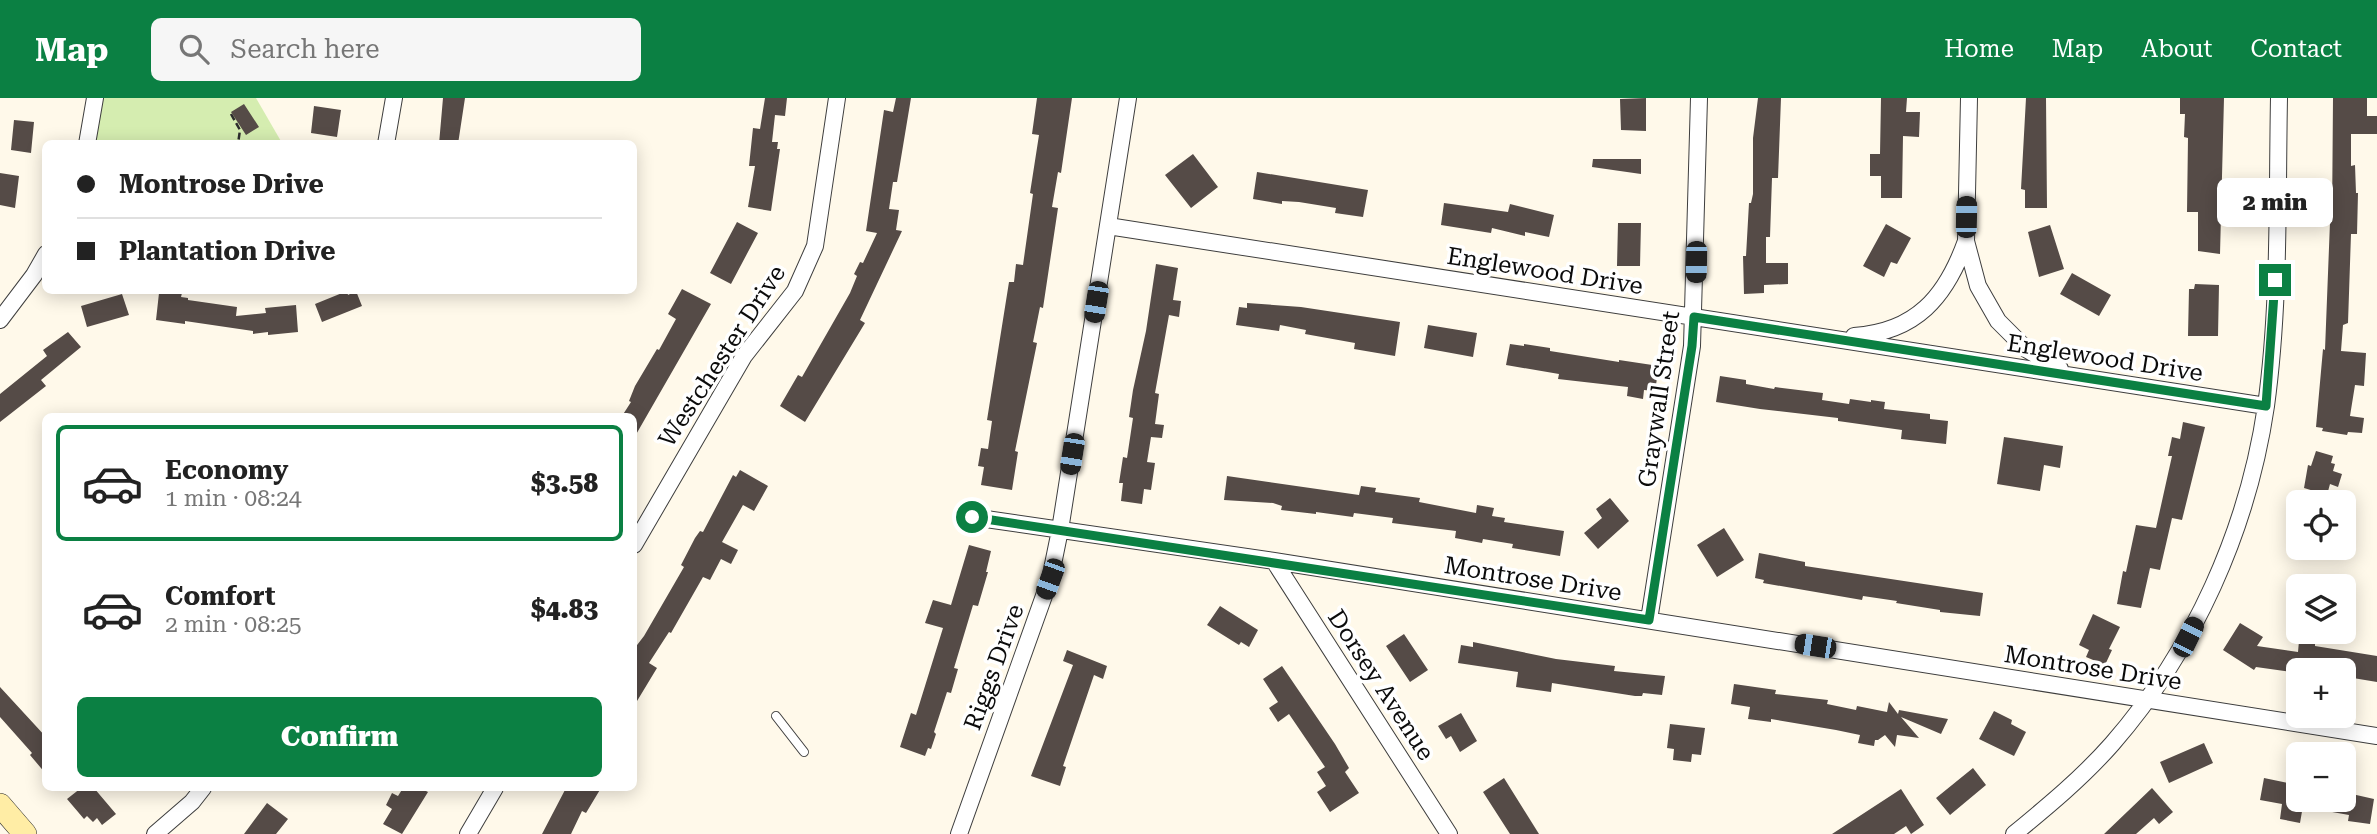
<!DOCTYPE html>
<html lang="en">
<head>
<meta charset="utf-8">
<style>
  :root { --surface:#fff; --page:#f6f6f6; --text:#222; --muted:#767676; --line:#e0e0e0; --accent:#0b8043 }
  body { margin:0; font-family:"Roboto Serif",serif; background:var(--page); color:var(--text); height:100vh; display:flex; flex-direction:column; font-size:26px; white-space:nowrap }
  * { box-sizing:border-box; margin:0 }
  p { font-size:23px; color:var(--muted) }
  .icon { flex:none; width:38px; height:38px; fill:none; stroke:currentColor; stroke-width:2; stroke-linecap:round; stroke-linejoin:round }
  .map { position:relative; flex:1; overflow:hidden }
  .sheet { position:absolute; left:42px; top:315px; width:595px; height:378px; display:flex; flex-direction:column; background:var(--surface); border-radius:10px; box-shadow:0 4px 18px #0003 }
  .sheet>* { flex:none }
  .top-card { position:absolute; left:42px; top:42px; width:595px; height:154px; border-radius:10px; box-shadow:0 4px 18px #0003; display:grid; align-content:center; height:154px; padding:0 35px; background:var(--surface) }
  .tools { position:absolute; left:2286px; top:392px; display:grid; gap:14px }
  .tools a { display:grid; place-items:center; width:70px; height:70px; border-radius:10px; background:var(--surface); box-shadow:0 4px 18px #0003; font-size:35px }
  .end { position:absolute; width:32px; height:32px; margin:-16px; border:9px solid #0b8043; background:#fff; box-shadow:0 0 0 4px #fff }
  .from { border-radius:50% }
  .bubble { position:absolute; height:49px; border-radius:10px; background:var(--surface); box-shadow:0 4px 18px #0003; font-size:23px; font-weight:800; line-height:49px; text-align:center }
  .car { position:absolute; width:21px; height:42px; margin:-21px -10px; border-radius:9px; box-shadow:0 0 5px 2px #0007; background:linear-gradient(#222 24%,#8ab4d8 0 40%,#222 0 76%,#8ab4d8 0 86%,#222 0) }
  .top-card b { display:flex; align-items:center; gap:24px; height:66px; font-size:26px }
  .top-card b+b { border-top:2px solid var(--line) }
  .top-card i { width:18px; height:18px; background:var(--text) }
  ul { padding:12px 0 0; list-style:none }
  li { display:flex; align-items:center; gap:21px; height:116px; margin:0 14px 10px; padding:0 21px; border:4px solid transparent; border-radius:10px }
  li div { flex:1 }
  li b { display:block; font-size:26px }
  li em { font-style:normal; font-weight:800 }
  li.on { border-color:var(--accent) }
  li>.icon { width:63px; height:63px; stroke-width:1.5 }
  .cta { display:flex; gap:14px; margin-top:auto; padding:14px 35px }
  .cta a { flex:1; height:80px; border-radius:10px; background:var(--accent); color:#fff; font-size:28px; font-weight:800; line-height:80px; text-align:center }
  header { display:flex; align-items:center; gap:42px; box-sizing:border-box; height:98px; padding:0 35px; background:var(--accent); color:#fff }
  header strong { font-size:33px }
  nav { display:flex; gap:38px; margin-inline-start:auto; font-size:24px }
  .search { width:490px; height:63px; background:var(--page); display:flex; align-items:center; gap:18px; box-sizing:border-box; padding:0 24px; border-radius:10px; color:var(--muted); font-size:26px }
  .map>svg:first-child { display:block }
  .green { fill:#d5edb0 }
  .building { fill:#554b47 }
  .lines { fill:none; stroke-linecap:round; stroke-linejoin:round }
  .lane-casing { stroke:#3e3e3e; stroke-width:10 }
  .street-casing { stroke:#3e3e3e; stroke-width:18 }
  .secondary-casing { stroke:#2d2d2d; stroke-width:24 }
  .path { stroke:#2d2d2d; stroke-width:2.5; stroke-dasharray:7 3.5; stroke-linecap:butt }
  .lane { stroke:#fff; stroke-width:8 }
  .street { stroke:#fff; stroke-width:16 }
  .secondary { stroke:#ffeda5; stroke-width:23 }
  .route { stroke:#0b8043; stroke-width:9 }
  .labels { text-anchor:middle; stroke-width:7; stroke-linejoin:round; paint-order:stroke }
  .street-label { font-size:24px; fill:#0b0b0b; stroke:#fff }
</style>
</head>
<body>
<header>
<strong>Map</strong>
<div class="search"><svg class="icon" aria-label="search" viewBox="0 0 24 24"><circle cx="10" cy="10" r="6"/><path d="M15 15l6 6"/></svg>Search here</div>
<nav><a>Home</a><a>Map</a><a>About</a><a>Contact</a></nav>
</header>
<div class="map">
<svg width="2377" height="736" viewBox="0 0 2377 736">
  <rect width="100%" height="100%" fill="#fff9ea"/>
  <!-- green -->
  <path class="green" d="M101,0H256L282,45L93,46Z"/>
  <!-- building -->
  <path class="building" d="M443,0H465L458,46H439Z
    M765,0H787L785,18L775,17L772,44H778L777,51H780L771,113L748,109L755,68H749L753,30L760,31Z
    M896,0H911L897,84H893L889,111L899,112L896,132L902,133L860,222L865,225L805,324L780,308L798,277L802,279L850,195L857,178L854,176L860,164L863,165L877,135L866,133L884,12L893,14Z
    M1037,0H1072L1061,75L1058,74L1052,109L1058,110L1043,210L1040,209L1033,244L1037,245L1015,353L1018,354L1012,392L981,387L984,369L978,368L981,350L988,351L992,323L987,322L1009,184H1014L1016,166L1023,167L1033,96L1030,95L1039,37L1032,36Z
    M1646,0V33L1621,32L1620,1Z
    M1758,0H1781L1778,80H1772L1770,139H1766V165H1788V186L1764,187V195L1744,196L1743,158H1746L1749,105H1751L1753,96V40Z
    M1881,0H1907L1906,14H1920L1919,39L1903,38L1902,100H1881V78H1870V56H1880Z
    M2026,0H2046L2047,110H2025V92L2021,91Z
    M2180,0H2224L2220,156L2198,153V114H2187L2188,40L2184,39L2185,16H2180Z
    M2333,0H2367V18H2377V36H2351V68L2355,67L2356,95H2358L2357,136H2351L2348,225L2343,227L2341,253L2366,255L2364,288L2355,287L2350,318L2364,320L2362,335L2348,334L2347,337L2322,333L2323,330L2316,329L2323,251L2325,252L2330,124H2332Z
    M244,6L259,29L246,37L231,14Z
    M314,8L341,12L337,39L311,35Z
    M14,22L34,24L31,55L11,52Z
    M1193,56L1218,89L1191,110L1165,77Z
    M1593,61H1641V76L1592,69Z
    M1257,74L1368,92L1363,119L1335,115L1336,110L1299,104L1282,103V106L1253,101Z
    M0,75L19,78L15,110L0,107Z
    M1444,105L1508,114L1510,106L1554,117L1549,139L1525,134V138L1492,130L1491,135L1441,127Z
    M737,124L758,135L731,186L710,175Z
    M1618,125H1641L1640,168H1617Z
    M1886,126L1911,140L1897,166L1891,164L1884,179L1863,168Z
    M2050,127L2064,171L2039,179L2028,134Z
    M1156,166L1178,170L1173,202L1181,203L1179,219L1169,217L1155,295L1159,296L1155,326L1164,327L1162,340L1151,339L1147,364L1155,365L1151,392L1144,391L1142,406L1121,403L1123,385H1119L1123,359L1127,360L1133,320L1129,319L1133,292L1146,233Z
    M2072,175L2111,197L2099,218L2060,196Z
    M2195,186L2219,187L2218,238H2188L2189,191H2194Z
    M682,191L711,206L634,340V318H622L631,304L629,303L635,288L657,251L659,252L676,221L668,216Z
    M347,193L348,197L356,193L362,208L322,224L315,206Z
    M167,194L182,195L181,199L188,200V202L237,209L236,218L266,215L265,210L296,207L298,234L268,237V234L253,236V233L185,223V226L156,222L159,195L166,196Z
    M122,196L129,217L87,229L81,208Z
    M1247,205L1301,209L1400,224L1395,258L1354,251L1355,245L1305,236L1306,232L1280,227L1279,233L1236,227L1239,209L1247,210Z
    M1428,227L1477,235L1473,259L1424,250Z
    M68,234L81,249L41,282L46,288L0,324V296L47,258L43,252Z
    M1510,246L1524,248V246L1550,250V253L1619,264V262L1659,268L1655,293L1644,292L1643,301L1627,298L1628,289L1558,281L1559,276L1506,267Z
    M1720,278L1746,282V286L1774,291L1775,289L1823,295L1822,302L1849,306L1850,301L1871,304V302L1885,304L1884,311L1930,316V321L1948,323L1946,346L1901,341L1902,332L1838,323V320L1760,311L1716,304Z
    M2183,324L2205,329L2182,422L2172,420L2160,472L2150,470L2141,510L2117,506L2123,473L2126,474L2136,427L2156,430L2172,358H2168L2172,339L2180,341Z
    M2004,339L2063,348L2060,370L2044,367L2040,393L1997,386Z
    M2316,353L2333,358L2331,365L2335,366L2333,373L2342,376L2338,389L2330,386L2327,397L2304,390L2308,367L2311,368Z
    M740,372L768,388L754,413L743,407L722,444L738,452L731,466L721,461L710,482L703,479L671,535L669,534L649,565L657,570L634,608V551L644,538L684,469L681,467L695,440L700,433L703,434L733,377L736,379Z
    M1227,378L1359,397L1361,388L1376,390L1375,394L1420,400L1419,404L1476,415L1477,407L1494,410L1492,418L1505,420L1504,424L1564,433L1560,458L1512,450L1513,446L1483,441L1482,445L1455,440L1456,433L1392,425L1393,420L1354,415L1353,419L1316,414V416L1281,412L1282,408L1273,405L1224,402Z
    M1610,400L1629,423L1598,451L1584,435L1602,420L1596,411Z
    M1724,430L1744,462L1717,479L1697,447Z
    M969,447L991,453L986,474H988L978,508L973,507L954,570L958,571L951,595L947,594L934,634L936,636L931,651L928,650L925,658L900,649L911,615L916,617L943,530L925,525L933,502L951,507Z
    M1759,455L1805,464V468L1983,495L1980,518L1940,514V512L1896,505L1897,503L1863,498L1862,502L1763,485L1764,482L1755,480Z
    M1220,508L1258,532L1249,549L1241,544L1239,547L1207,527Z
    M2093,516L2120,529L2109,551L2112,552L2105,567L2086,559L2089,552L2079,547Z
    M2240,525L2263,539L2257,548L2298,554L2299,543L2315,546V548L2377,558V584L2353,580L2343,589V572H2298V575L2256,569L2254,572L2223,552Z
    M1404,536L1428,572L1410,584L1386,548Z
    M1473,544L1556,561L1615,568L1614,573L1665,578L1662,597L1643,595L1642,598H1635L1552,585L1551,594L1516,589L1518,574L1458,565L1461,547L1473,549Z
    M1067,552L1107,568L1103,581L1094,577L1063,668L1066,669L1060,688L1031,678L1073,567L1063,563Z
    M1282,568L1335,646L1349,670L1345,674L1359,695L1330,714L1317,694L1326,688L1317,674L1325,669L1289,616L1278,624L1269,610L1278,604L1263,581Z
    M1734,586L1776,592L1775,596L1828,602L1827,606L1856,612L1857,608L1887,614L1889,604L1898,616L1899,612L1948,621L1941,636L1901,619L1919,640L1897,637L1895,649L1885,637L1878,642H1875L1874,648L1858,645L1860,637L1836,632L1771,621V624L1748,621L1750,609L1731,606Z
    M0,589L46,639V676L30,657L32,655L0,619Z
    M1994,613L2012,622L2011,626L2026,634L2014,658L1979,641Z
    M1461,615L1477,643L1460,654L1451,638L1446,641L1438,628Z
    M1670,626L1705,630L1701,657L1692,656L1691,664L1673,662L1674,651L1667,650Z
    M2204,645L2213,665L2169,685L2160,664Z
    M1973,670L1986,687L1950,717L1936,700Z
    M1504,680L1539,736H1510L1483,694Z
    M2264,680L2298,687V702H2304L2300,725L2280,721L2282,706L2260,702Z
    M81,690H94L116,716L102,727L97,720L93,724L87,718L84,721L67,701Z
    M403,690H420L428,694L402,736L383,726L392,711L386,707L392,695L398,698Z
    M566,690H601L586,715L582,713L571,736H542Z
    M2152,690L2173,714L2159,726L2154,720L2136,736H2104Z
    M1901,691L1924,727L1911,736L1906,728L1894,736H1832Z
    M2343,694L2374,701L2370,726L2348,723L2349,717L2304,709L2305,702H2343Z
    M267,705L288,721L276,736H244Z"/>
  <g class="lines">
    <!-- lane casing -->
    <g class="lane-casing">
      <path id="lane" d="M776,618L804,654"/>
    </g>
    <!-- street casing -->
    <g class="street-casing">
      <path id="street" d="M1969,0L1966,143L1978,188L1998,223L2026,251L2060,271
        M87,46L95,0
        M386,46L394,0
        M1108,128L2266,308
        M0,222L34,177L46,156
        M1854,238C1916,234 1946,199 1966,143
        M972,419L1274,463L2377,638
        M634,447L744,258L795,193L815,148L837,0
        M1274,463L1449,736
        M1649,522L1692,248L1699,0
        M155,736L192,704L203,690
        M468,736L495,690
        M959,736L1050,481L1060,432L1128,0
        M2014,736C2048,708 2082,680 2112,646C2194,552 2248,431 2266,308C2280,206 2277,102 2279,0"/>
    </g>
    <!-- secondary casing -->
    <g class="secondary-casing">
      <path id="secondary" d="M0,707L25,736"/>
    </g>
    <!-- path -->
    <path class="path" d="M231,16L240,32L238,46"/>
    <!-- lane -->
    <use href="#lane" class="lane"/>
    <!-- street -->
    <use href="#street" class="street"/>
    <!-- secondary -->
    <use href="#secondary" class="secondary"/>
  </g>
  <g class="lines">
    <!-- route -->
    <path class="route" d="M972,419L1649,522L1692,248L1694,219L2266,308L2275,182"/>
  </g>
  <g class="labels">
    <!-- street labels -->
    <g class="street-label">
      <text transform="translate(1545 173) rotate(9)" y="8">Englewood Drive</text>
      <text transform="translate(722 258) rotate(-57)" y="8">Westchester Drive</text>
      <text transform="translate(2105 260) rotate(9)" y="8">Englewood Drive</text>
      <text transform="translate(1659 301) rotate(-82)" y="8">Graywall Street</text>
      <text transform="translate(1533 481) rotate(9)" y="8">Montrose Drive</text>
      <text transform="translate(994 569) rotate(-70)" y="8">Riggs Drive</text>
      <text transform="translate(2093 570) rotate(9)" y="8">Montrose Drive</text>
      <text transform="translate(1381 587) rotate(57)" y="8">Dorsey Avenue</text>
    </g>
  </g>
</svg>
<div class="tools">
<a><svg class="icon" aria-label="locate" viewBox="0 0 24 24"><circle cx="12" cy="12" r="6"/><path d="M12 2v4M12 18v4M2 12h4M18 12h4"/></svg></a>
<a><svg class="icon" aria-label="layers" viewBox="0 0 24 24"><path d="M12 4l9 5-9 5-9-5zM3 14l9 5 9-5"/></svg></a>
<a>+</a>
<a>−</a>
</div>
<i class="end from" style="left:972px;top:419px"></i>
<i class="end" style="left:2275px;top:182px"></i>
<div class="bubble" style="left:2217px;top:80px;width:116px">2 min</div>
<i class="car" style="left:1966px;top:119px;rotate:1deg"></i>
<i class="car" style="left:1696px;top:164px;rotate:181deg"></i>
<i class="car" style="left:1096px;top:204px;rotate:189deg"></i>
<i class="car" style="left:1072px;top:356px;rotate:189deg"></i>
<i class="car" style="left:1050px;top:481px;rotate:200deg"></i>
<i class="car" style="left:2188px;top:539px;rotate:26deg"></i>
<i class="car" style="left:1815px;top:548px;rotate:279deg"></i>
<div class="top-card">
<b><i class="from"></i>Montrose Drive</b>
<b><i></i>Plantation Drive</b>
</div>
<section class="sheet">
<ul>
<li class="on"><svg class="icon" aria-label="car" viewBox="0 0 24 24"><path d="M5 17H2v-5l4-1 3-4h7l3 4 3 1v5h-3M9 17h6M6 11h13"/><circle cx="7" cy="17" r="2"/><circle cx="17" cy="17" r="2"/></svg><div><b>Economy</b><p>1 min · 08:24</p></div><em>$3.58</em></li>
<li><svg class="icon" aria-label="car" viewBox="0 0 24 24"><path d="M5 17H2v-5l4-1 3-4h7l3 4 3 1v5h-3M9 17h6M6 11h13"/><circle cx="7" cy="17" r="2"/><circle cx="17" cy="17" r="2"/></svg><div><b>Comfort</b><p>2 min · 08:25</p></div><em>$4.83</em></li>
</ul>
<div class="cta"><a>Confirm</a></div>
</section>
</div>
</body>
</html>
